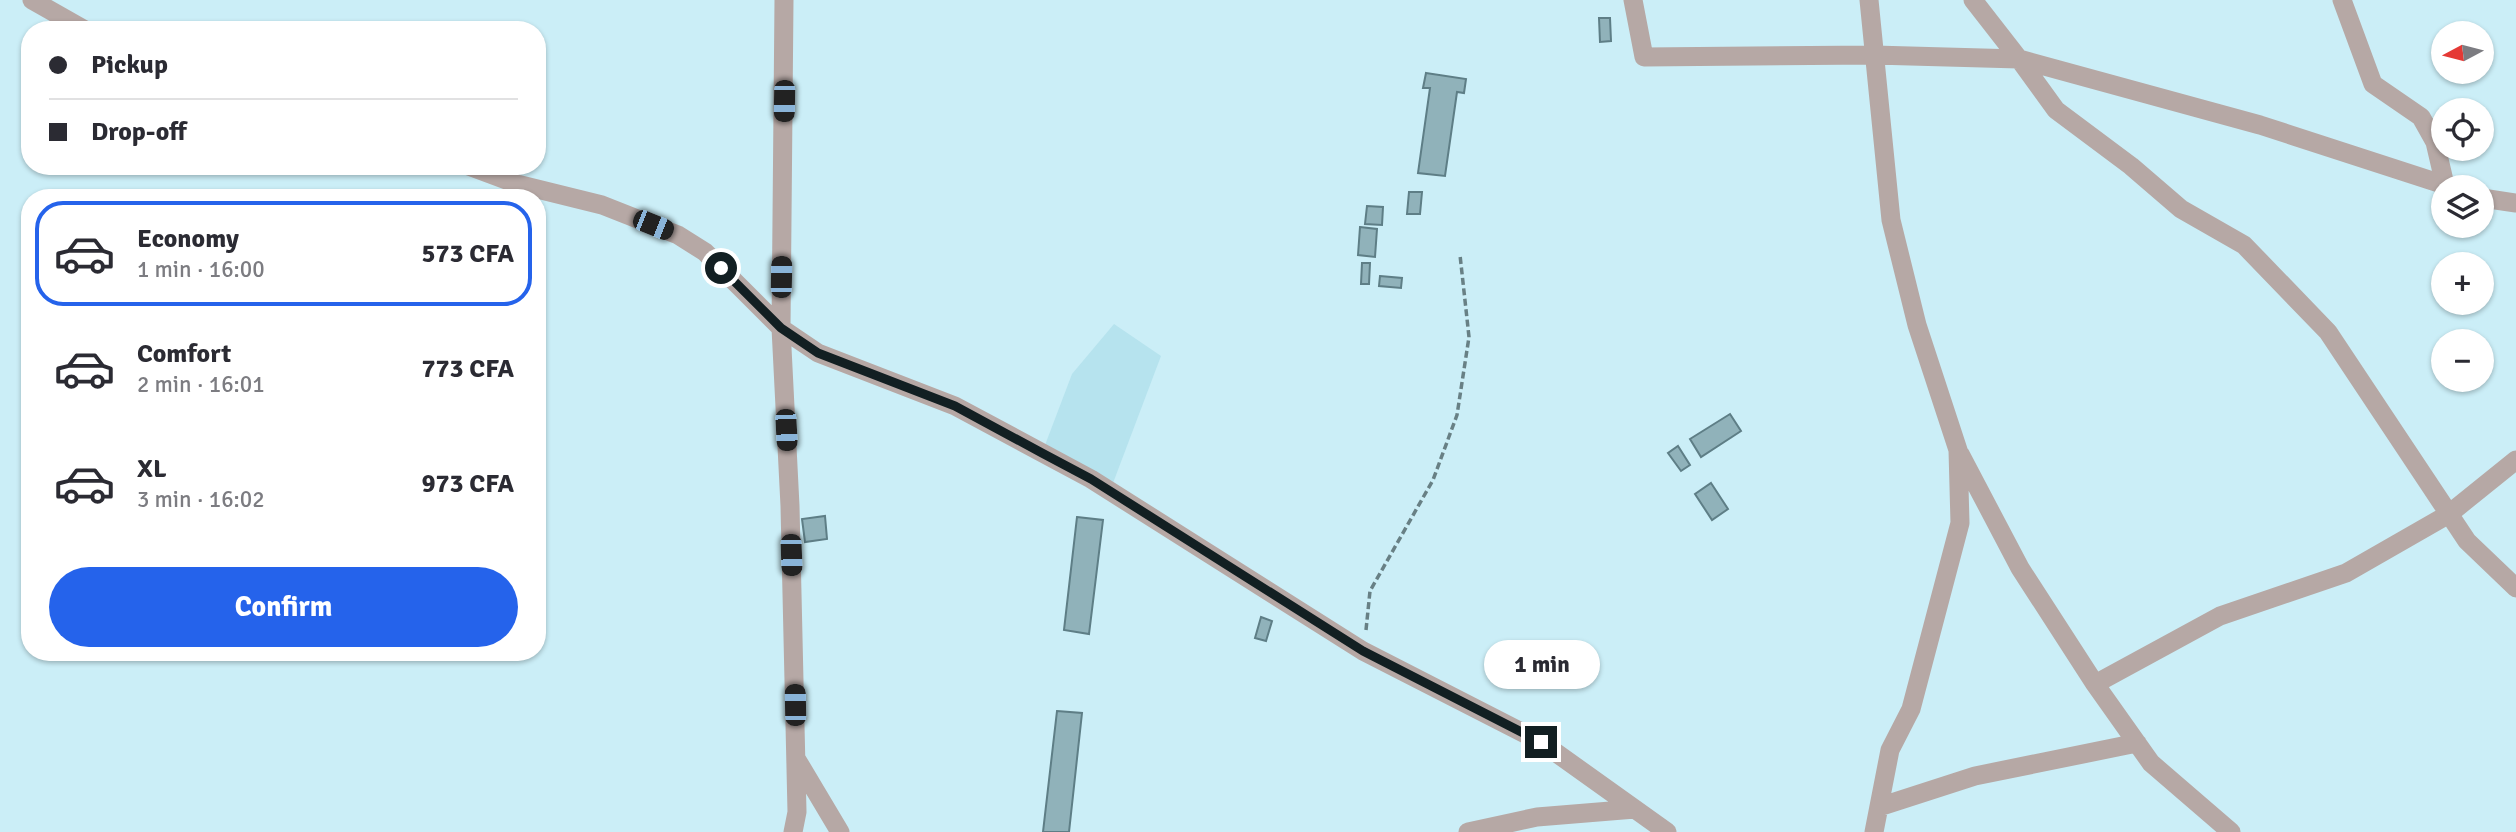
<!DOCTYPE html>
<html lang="en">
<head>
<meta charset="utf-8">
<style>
  :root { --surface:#fff; --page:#f2f2f3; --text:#2b2b33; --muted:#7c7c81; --line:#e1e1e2; --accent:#2563eb }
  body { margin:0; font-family:Signika,sans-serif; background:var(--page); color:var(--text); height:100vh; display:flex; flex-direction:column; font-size:26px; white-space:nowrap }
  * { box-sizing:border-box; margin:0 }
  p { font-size:23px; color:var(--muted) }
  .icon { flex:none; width:38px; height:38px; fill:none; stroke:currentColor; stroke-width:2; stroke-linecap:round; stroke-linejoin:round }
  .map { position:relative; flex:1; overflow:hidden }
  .drawer { position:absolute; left:21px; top:189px; width:525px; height:472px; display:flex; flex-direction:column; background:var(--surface); border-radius:28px; box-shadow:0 2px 5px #0004 }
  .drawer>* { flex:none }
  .hud { position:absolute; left:21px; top:21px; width:525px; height:154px; border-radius:28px; box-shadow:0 2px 5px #0004; display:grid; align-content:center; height:154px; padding:0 28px; background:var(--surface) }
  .needle { width:46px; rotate:263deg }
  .buttons { position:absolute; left:2431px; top:21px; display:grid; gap:14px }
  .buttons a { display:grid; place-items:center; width:63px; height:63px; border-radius:50%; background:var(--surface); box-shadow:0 2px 5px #0004; font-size:35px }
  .end { position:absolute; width:32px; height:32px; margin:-16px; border:9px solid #121f22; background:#fff; box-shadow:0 0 0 4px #fff }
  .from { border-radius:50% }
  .bubble { position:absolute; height:49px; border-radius:24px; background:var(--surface); box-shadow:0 2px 5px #0004; font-size:23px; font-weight:700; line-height:49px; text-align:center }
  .car { position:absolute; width:21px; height:42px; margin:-21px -10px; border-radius:9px; box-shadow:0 0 5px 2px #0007; background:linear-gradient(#222 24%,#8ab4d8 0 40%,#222 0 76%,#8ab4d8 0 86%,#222 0) }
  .hud b { display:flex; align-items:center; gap:24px; height:66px; font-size:26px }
  .hud b+b { border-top:2px solid var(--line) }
  .hud i { width:18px; height:18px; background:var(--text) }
  ul { padding:12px 0 0; list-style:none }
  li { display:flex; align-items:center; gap:21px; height:105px; margin:0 14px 10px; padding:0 14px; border:4px solid transparent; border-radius:28px }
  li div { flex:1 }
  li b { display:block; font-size:26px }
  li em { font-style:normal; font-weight:700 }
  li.on { border-color:var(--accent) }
  li>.icon { width:63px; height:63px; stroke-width:1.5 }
  .button { display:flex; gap:14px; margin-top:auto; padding:14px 28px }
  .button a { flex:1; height:80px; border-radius:42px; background:var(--accent); color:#fff; font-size:28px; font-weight:700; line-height:80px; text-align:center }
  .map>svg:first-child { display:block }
  .built { fill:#b6e3ee }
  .building { fill:#90b2ba; stroke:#5e7e86; stroke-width:2 }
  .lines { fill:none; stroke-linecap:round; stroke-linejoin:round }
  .path { stroke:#688085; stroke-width:3.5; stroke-dasharray:7 3.5; stroke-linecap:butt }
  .street { stroke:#b6a8a5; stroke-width:19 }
  .route { stroke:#121f22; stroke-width:9 }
</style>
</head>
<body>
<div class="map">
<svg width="2516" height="832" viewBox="0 0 2516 832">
  <rect width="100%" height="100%" fill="#cbeef7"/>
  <!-- built -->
  <path class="built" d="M1114,324L1161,356L1110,491L1042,453L1072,374Z"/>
  <!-- building -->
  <path class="building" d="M1599,18H1610L1611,41L1600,42Z
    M1426,73L1466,79L1464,93L1457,92L1445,176L1418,173L1430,88H1423Z
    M1409,192H1422L1420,214H1407Z
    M1367,206L1383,207L1382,225L1365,224Z
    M1360,227L1377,229L1375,257L1358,255Z
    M1362,263H1370L1369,284H1361Z
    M1380,276L1402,278L1401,288L1379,286Z
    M1730,414L1741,431L1701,457L1690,439Z
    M1678,446L1690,465L1681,471L1668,453Z
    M1711,483L1728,509L1712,520L1695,494Z
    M825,516L827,539L805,542L802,519Z
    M1077,517L1103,520L1089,634L1064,630Z
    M1261,617L1272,621L1266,641L1255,638Z
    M1057,711L1082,713L1069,832H1043Z"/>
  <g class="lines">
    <!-- path -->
    <path class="path" d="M1366,630L1370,591L1433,480L1457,415L1469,337L1460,255"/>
    <!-- street -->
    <path class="street" d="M32,0L85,30
      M784,0L781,328L790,506L797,812L793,832
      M1633,0L1644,57L1874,55L2019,59L2056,110L2131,166L2181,209L2244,245L2328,332L2467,541L2516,588
      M1869,0L1891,220L1917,325L1958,450L1960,523L1911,709L1890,750L1874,832
      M1973,0L2019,59L2260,125L2451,187
      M2342,0L2373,84L2421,117L2435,142L2445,185
      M469,166L517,184L602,205L678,235L705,252L781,328L818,353L955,406L1091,479L1363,651L1541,742L1667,832
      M2482,198L2516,203
      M1960,454L2020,568L2095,684L2151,763L2231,832
      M2095,684L2220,616L2346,573L2449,514L2516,460
      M797,760L840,832
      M1879,807L1975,776L2137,743
      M1468,832L1537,817L1635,809"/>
  </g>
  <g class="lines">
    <!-- route -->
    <path class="route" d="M721,268L781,328L818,353L955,406L1042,453L1091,479L1363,651L1541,742"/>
  </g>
</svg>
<div class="buttons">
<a><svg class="needle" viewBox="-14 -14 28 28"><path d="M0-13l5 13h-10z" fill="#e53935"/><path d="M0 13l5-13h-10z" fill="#7c7c81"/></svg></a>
<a><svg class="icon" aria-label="locate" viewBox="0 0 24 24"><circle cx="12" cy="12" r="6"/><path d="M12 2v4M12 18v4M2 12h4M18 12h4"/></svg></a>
<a><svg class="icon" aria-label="layers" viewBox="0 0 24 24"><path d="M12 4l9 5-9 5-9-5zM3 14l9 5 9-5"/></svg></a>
<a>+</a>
<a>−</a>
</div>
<i class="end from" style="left:721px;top:268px"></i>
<i class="end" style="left:1541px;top:742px"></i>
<div class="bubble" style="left:1484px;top:640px;width:116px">1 min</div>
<i class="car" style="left:784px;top:101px;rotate:181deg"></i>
<i class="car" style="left:653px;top:225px;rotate:112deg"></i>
<i class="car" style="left:781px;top:277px;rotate:1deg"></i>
<i class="car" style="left:786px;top:430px;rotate:177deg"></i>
<i class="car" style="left:791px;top:555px;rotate:178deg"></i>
<i class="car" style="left:795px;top:705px;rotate:359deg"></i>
<div class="hud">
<b><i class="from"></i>Pickup</b>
<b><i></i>Drop-off</b>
</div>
<section class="drawer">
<ul>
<li class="on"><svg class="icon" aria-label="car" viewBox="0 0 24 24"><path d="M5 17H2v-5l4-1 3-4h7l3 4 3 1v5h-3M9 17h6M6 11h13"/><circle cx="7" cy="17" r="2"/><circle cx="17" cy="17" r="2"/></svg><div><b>Economy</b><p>1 min · 16:00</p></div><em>573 CFA</em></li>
<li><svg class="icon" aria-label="car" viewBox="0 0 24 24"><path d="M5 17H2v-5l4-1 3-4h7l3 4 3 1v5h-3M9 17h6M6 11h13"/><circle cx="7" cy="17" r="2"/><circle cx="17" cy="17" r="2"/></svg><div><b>Comfort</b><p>2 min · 16:01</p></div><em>773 CFA</em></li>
<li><svg class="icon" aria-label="car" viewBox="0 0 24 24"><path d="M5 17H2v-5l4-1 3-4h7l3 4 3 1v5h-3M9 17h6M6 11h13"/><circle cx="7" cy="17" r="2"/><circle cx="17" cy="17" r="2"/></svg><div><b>XL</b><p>3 min · 16:02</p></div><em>973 CFA</em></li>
</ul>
<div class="button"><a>Confirm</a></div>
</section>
</div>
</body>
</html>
